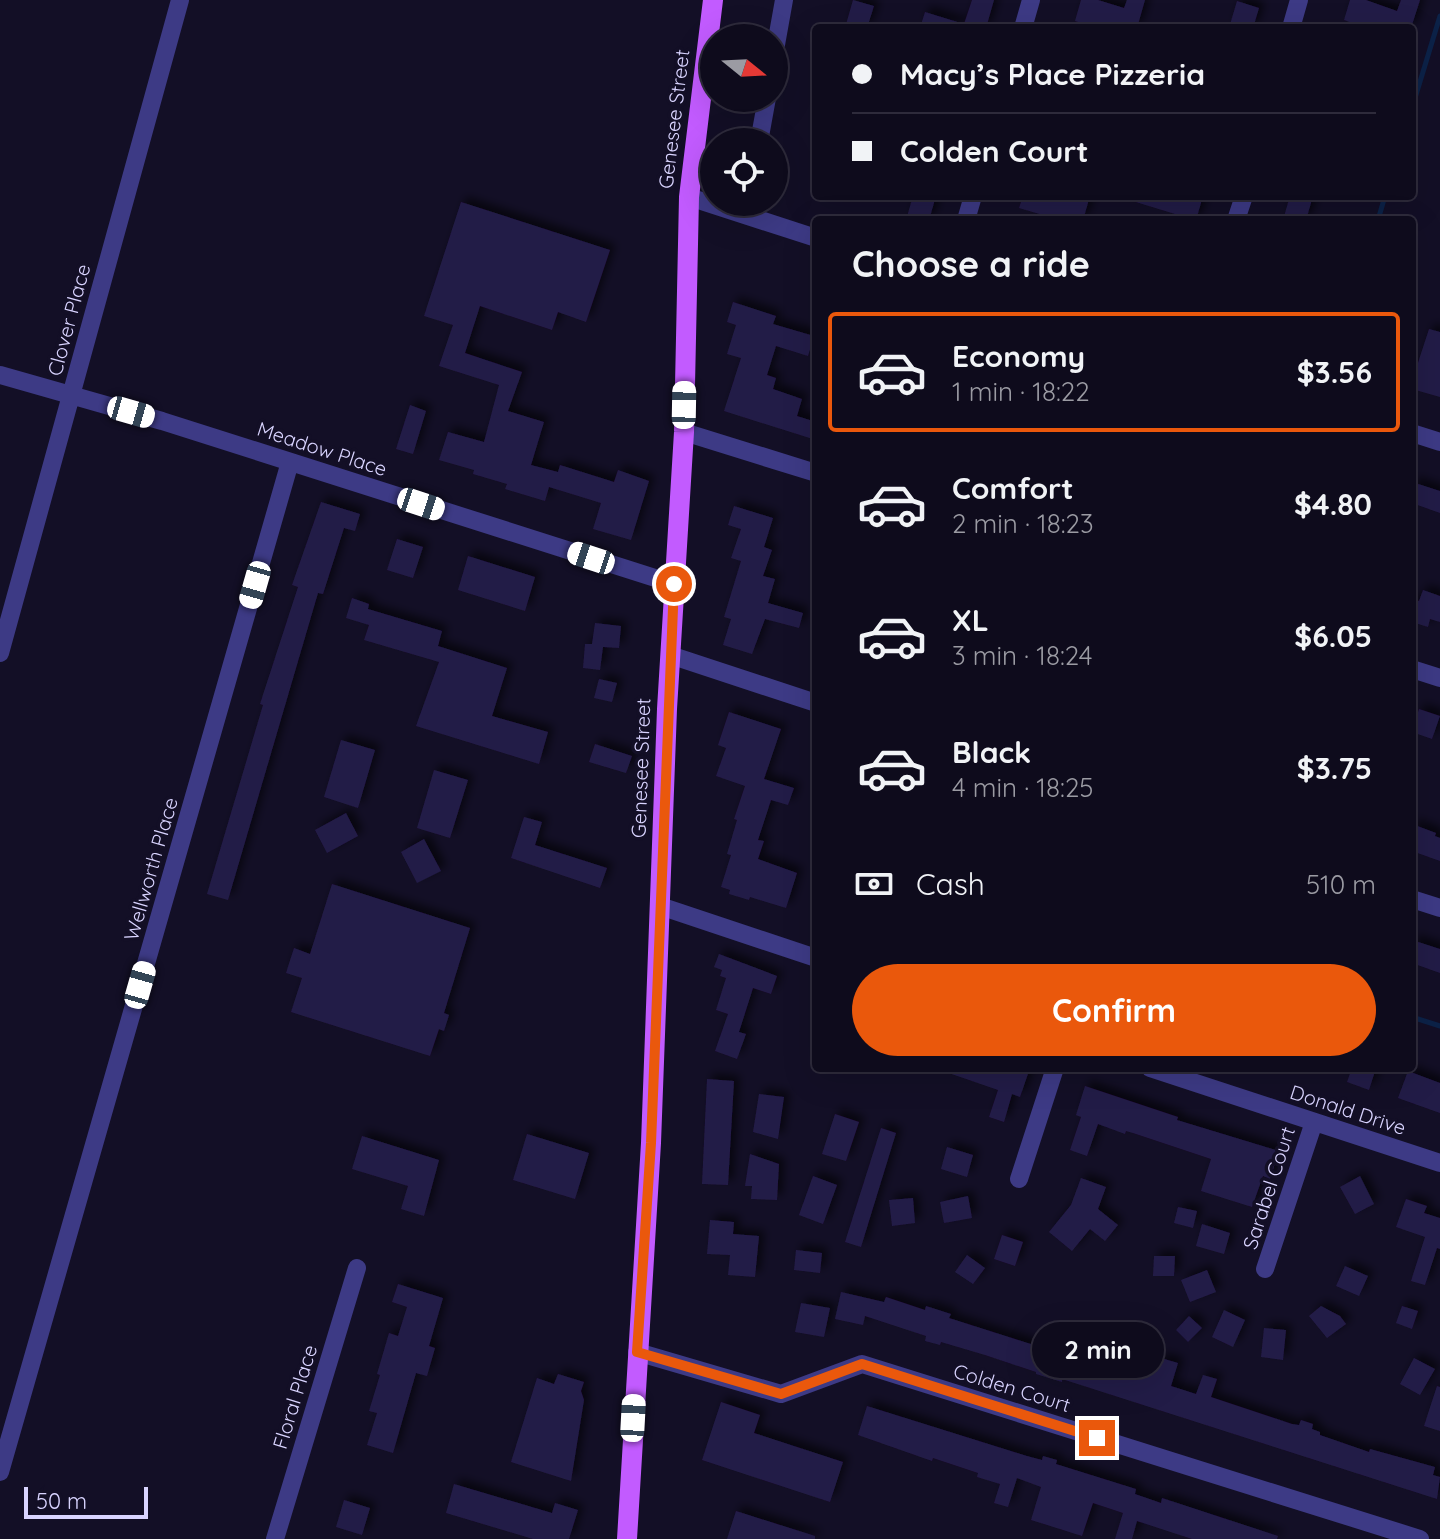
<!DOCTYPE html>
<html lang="en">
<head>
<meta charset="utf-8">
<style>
  :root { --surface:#0e0b1c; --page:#1c1929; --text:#f1f3f6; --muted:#9b9ba3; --line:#2e2b3b; --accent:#ea580c }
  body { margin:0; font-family:Quicksand,sans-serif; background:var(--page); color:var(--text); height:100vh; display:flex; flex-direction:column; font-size:30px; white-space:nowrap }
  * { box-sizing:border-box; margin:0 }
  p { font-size:26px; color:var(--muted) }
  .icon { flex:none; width:44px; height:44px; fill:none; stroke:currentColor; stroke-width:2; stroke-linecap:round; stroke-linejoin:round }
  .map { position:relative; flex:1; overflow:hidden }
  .side { position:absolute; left:812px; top:216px; width:604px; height:856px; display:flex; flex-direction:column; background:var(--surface); border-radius:8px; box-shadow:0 8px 32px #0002,0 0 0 2px var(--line) }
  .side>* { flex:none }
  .top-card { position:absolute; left:812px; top:24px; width:604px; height:176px; border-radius:8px; box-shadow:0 8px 32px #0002,0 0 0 2px var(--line); display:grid; align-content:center; height:176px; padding:0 40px; background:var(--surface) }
  .needle { width:52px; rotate:108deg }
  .fabs { position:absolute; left:700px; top:24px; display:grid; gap:16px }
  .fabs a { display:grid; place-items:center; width:88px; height:88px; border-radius:50%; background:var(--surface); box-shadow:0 8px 32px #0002,0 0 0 2px var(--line); font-size:40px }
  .scale { position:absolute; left:24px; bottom:20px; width:124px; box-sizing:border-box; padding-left:8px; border:4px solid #d9d4ff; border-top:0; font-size:22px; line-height:28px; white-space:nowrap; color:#d9d4ff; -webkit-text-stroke:6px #130f26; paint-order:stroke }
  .end { position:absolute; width:36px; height:36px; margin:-18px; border:10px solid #ea580c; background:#fff; box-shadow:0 0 0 4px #fff }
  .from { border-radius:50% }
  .bubble { position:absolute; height:56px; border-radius:28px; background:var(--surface); box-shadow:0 8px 32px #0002,0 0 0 2px var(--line); font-size:26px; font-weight:800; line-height:56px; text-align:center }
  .car { position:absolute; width:24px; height:48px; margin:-24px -12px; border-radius:10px; box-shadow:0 0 6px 2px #0007; background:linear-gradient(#fff 24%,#345 0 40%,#fff 0 76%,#345 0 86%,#fff 0) }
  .top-card b { display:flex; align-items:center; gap:28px; height:76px; font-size:30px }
  .top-card b+b { border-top:2px solid var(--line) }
  .top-card i { width:20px; height:20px; background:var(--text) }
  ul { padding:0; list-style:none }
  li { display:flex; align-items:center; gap:24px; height:120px; margin:0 16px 12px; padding:0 24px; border:4px solid transparent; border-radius:8px }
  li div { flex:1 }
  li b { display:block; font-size:30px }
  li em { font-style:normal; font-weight:800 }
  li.current { border-color:var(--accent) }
  li>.icon { width:72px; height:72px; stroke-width:1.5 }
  h2 { padding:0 40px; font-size:36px; line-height:96px }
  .pay { display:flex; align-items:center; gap:20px; height:88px; padding:0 40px; font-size:30px }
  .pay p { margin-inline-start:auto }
  .button { display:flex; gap:16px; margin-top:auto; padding:16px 40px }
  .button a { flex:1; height:92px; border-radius:48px; background:var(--accent); color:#fff; font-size:32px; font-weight:800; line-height:92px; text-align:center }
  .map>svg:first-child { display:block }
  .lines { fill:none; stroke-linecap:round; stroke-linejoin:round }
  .stream { stroke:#0c2248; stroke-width:5 }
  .building { fill:#241b47; filter:url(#shadow) }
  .minor { stroke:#3d3a85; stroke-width:18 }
  .major { stroke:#c25bff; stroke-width:20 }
  .route { stroke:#ea580c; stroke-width:10 }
  .labels { text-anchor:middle; stroke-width:7; stroke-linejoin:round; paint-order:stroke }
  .street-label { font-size:20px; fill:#d9d4ff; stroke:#130f26 }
</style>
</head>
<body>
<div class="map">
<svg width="1440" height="1539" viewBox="0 0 1440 1539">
  <defs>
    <filter id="shadow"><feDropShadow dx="5.5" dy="-5.5" stdDeviation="4" flood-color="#0009"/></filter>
  </defs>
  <rect width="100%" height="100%" fill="#130f26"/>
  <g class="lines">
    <!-- stream -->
    <path class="stream" d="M1412,108L1440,16
      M1378,220L1385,196
      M1412,1017L1440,1026"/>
  </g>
  <!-- building -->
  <path class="building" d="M853,0L874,6L867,28H845Z
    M972,0H994L986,28H920L925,12L964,24Z
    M1081,0H1098L1124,8L1127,0H1145L1137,28H1098L1075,21Z
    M1350,0H1366L1397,11L1401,0H1420L1411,28H1366L1344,20Z
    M1237,1L1259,8L1253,28H1229Z
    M913,196H936L929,220H906Z
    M1023,196H1090L1083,220H1060L1019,208Z
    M1127,196H1203L1196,220H1173L1175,214L1126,199Z
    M1290,196H1313L1306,220H1283Z
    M461,202L610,250L586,322L558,312L552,330L480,306L465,353L522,372L508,411L544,422L531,465L558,472L560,465L614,482L618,470L649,481L631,540L593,529L601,503L549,487L545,501L505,489L507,484L473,474L474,470L439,460L448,432L484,442L499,385L439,366L453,325L424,316Z
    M733,302L776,316L773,324L814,336L808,356L776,346L767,375L776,378L773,389L802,399L797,416L816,422V440L724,411L741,358L727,354L736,325L727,322Z
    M1429,329L1440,332V397L1412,389V365L1417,366Z
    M410,405L426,411L413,454L396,449Z
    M1412,482L1440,491V513L1412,503Z
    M321,502L360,514L355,531L344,528L323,594L318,593L228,900L207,894L263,705L260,704L298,587L292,585Z
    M734,506L773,518L764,547L772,550L763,576L775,579L768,603L803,613L799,628L765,619L752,654L723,645L731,619L724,617L741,561L731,558L741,529L728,525Z
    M397,539L423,547L413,578L387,570Z
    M468,556L535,577L525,611L458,590Z
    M1423,590L1440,596V622L1430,619L1428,627L1412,622V599L1419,601Z
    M352,598L369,604L368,609L442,631L438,646L507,668L492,716L548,732L539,764L416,726L439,662L364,640L369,625L346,618Z
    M595,623L621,626L619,648L603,647L600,670L583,668L585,644H592Z
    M599,679L617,683L612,702L594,698Z
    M1419,709L1440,716L1432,739L1412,732Z
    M729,712L781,729L764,779L794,788L788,805L771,800L758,840L764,841L758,859L797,873L786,908L750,897L749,900L729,894L730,890L721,887L731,855L727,854L737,820L734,819L745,786L716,776L726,748L718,745Z
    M341,740L375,750L358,808L324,797Z
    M595,744L632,756L626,773L589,762Z
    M434,770L468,780L450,838L417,828Z
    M346,813L358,836L327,853L315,830Z
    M524,817L542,822L535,845L607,868L600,888L511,858Z
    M1412,824L1436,833L1435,836L1440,838V861L1412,851Z
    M424,839L441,871L417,883L401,852Z
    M332,884L470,928L444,1013L449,1015L444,1031L439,1029L430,1056L291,1012L302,978L286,973L294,948L310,954Z
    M1412,940L1440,949V973L1412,963Z
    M719,954L777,976L771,994L753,988L739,1032L746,1034L737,1059L715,1051L728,1014L716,1010L726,978L720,976L722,970L714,967Z
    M944,1068H1030L1020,1097L1012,1094L1004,1122L989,1117L998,1090L943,1071Z
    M1352,1068H1376L1369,1090L1347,1082Z
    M1408,1071L1440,1083V1113L1398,1098Z
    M707,1079L734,1081L728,1185L702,1184Z
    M1085,1086L1178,1117L1177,1120L1279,1151L1270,1179L1263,1176L1252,1207L1201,1191L1211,1159L1133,1133L1126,1131L1125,1134L1098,1124L1087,1156L1070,1150L1081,1117L1076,1115Z
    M759,1094L784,1097L778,1139L753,1132Z
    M835,1114L859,1122L846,1161L822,1154Z
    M881,1128L896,1133L861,1247L845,1242Z
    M527,1134L589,1153L575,1199L513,1180Z
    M362,1136L439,1160L424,1216L401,1209L408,1186L352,1169Z
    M947,1147L973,1155L967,1177L941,1169Z
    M750,1154L779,1164L777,1200L751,1199L752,1186H745Z
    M813,1176L837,1185L823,1224L799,1215Z
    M1360,1176L1374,1204L1355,1214L1340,1187Z
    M1081,1178L1106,1187L1098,1209L1118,1225L1105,1241L1090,1229L1072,1251L1049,1232L1071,1205Z
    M968,1196L972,1218L944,1223L940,1202Z
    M913,1198L915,1223L892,1226L889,1200Z
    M1406,1199L1427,1206L1424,1213L1440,1218V1249L1437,1248L1425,1285L1411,1281L1425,1237L1396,1227Z
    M1178,1207L1197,1211L1193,1228L1174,1223Z
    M710,1220L734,1222L733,1234L759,1236L755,1277L728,1275L730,1255L707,1254Z
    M1202,1224L1230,1233L1224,1254L1196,1246Z
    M1002,1235L1023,1242L1015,1266L994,1259Z
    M796,1250L822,1253L820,1273L794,1270Z
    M967,1255L985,1268L973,1284L955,1272Z
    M1154,1256H1175L1174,1276H1153Z
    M1345,1266L1368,1276L1359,1296L1336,1286Z
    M1207,1270L1216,1292L1190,1302L1181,1280Z
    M398,1284L443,1298L429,1346L435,1348L427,1376L416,1373L393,1453L367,1445L377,1413L369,1411L380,1375L377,1374L389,1333L398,1336L407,1307L392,1302Z
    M841,1292L884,1302L886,1297L925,1310L926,1306L951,1314L949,1318L1131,1376L1134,1366L1147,1370L1149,1363L1158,1366L1161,1358L1178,1363L1171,1386L1196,1394L1203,1375L1217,1379L1211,1397L1292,1424L1299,1425L1301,1420L1313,1424L1312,1429L1320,1432V1435L1369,1452L1370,1449L1435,1467L1433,1475L1440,1477L1437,1499L1062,1379V1382L1036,1374V1372L985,1355L941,1342L940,1345L925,1341L926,1336L865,1316L863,1325L835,1319Z
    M801,1303L830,1308L824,1337L795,1332Z
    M1321,1306L1340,1316L1346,1324L1327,1338L1309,1316Z
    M1402,1306L1418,1311L1412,1329L1396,1323Z
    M1224,1310L1245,1320L1233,1347L1212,1337Z
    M1189,1316L1202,1328L1188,1342L1176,1330Z
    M1264,1328L1286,1330L1283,1360L1261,1357Z
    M1414,1358L1435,1369L1420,1395L1400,1384Z
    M558,1374L584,1382L581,1391L584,1400L571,1481L511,1462L537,1378L554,1384Z
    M1437,1386L1440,1387V1431L1424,1426Z
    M721,1402L760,1415L754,1433L843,1462L830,1502L702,1460Z
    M867,1406L1027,1456L1042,1460L1043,1456L1057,1460L1056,1464L1136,1489L1135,1494L1161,1503L1162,1498L1278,1536L1277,1539H1192L1137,1521L1132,1539H1115L1123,1513L1093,1503L1082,1536L1044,1524L1031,1520L1041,1487L1017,1478L1008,1507L994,1503L1000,1484L977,1477L978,1473L933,1458L932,1461L858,1435Z
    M454,1484L552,1513L555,1503L578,1510L569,1539H533L446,1513Z
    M344,1500L370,1508L362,1535L336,1527Z
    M736,1511L815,1536V1539H727Z"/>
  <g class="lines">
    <!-- minor -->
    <path class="minor" d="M1023,28L1031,0
      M1291,28L1299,0
      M774,56L784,0
      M759,142L767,98
      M689,197L816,238
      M966,220L973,196
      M1236,220L1244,196
      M0,375L162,421L674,584
      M684,432L816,473
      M1412,433L1440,442
      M0,653L180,0
      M670,655L816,703
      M1412,669L1440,678
      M1412,899L1440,908
      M660,906L816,958
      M1150,1068L1440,1163
      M1019,1179L1055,1068
      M1265,1269L1314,1122
      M637,1352L781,1394L862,1364L1420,1539
      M0,1472L290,462
      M275,1539L357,1268"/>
    <!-- major -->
    <path class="major" d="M627,1539L651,1143L667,709L684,432L689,197L713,0"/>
  </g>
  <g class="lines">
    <!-- route -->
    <path class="route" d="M674,584L651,1143L637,1352L781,1394L862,1364L1097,1438"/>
  </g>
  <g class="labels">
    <!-- street labels -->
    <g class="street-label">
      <text transform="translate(674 119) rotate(-83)" y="7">Genesee Street</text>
      <text transform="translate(69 320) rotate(-75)" y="7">Clover Place</text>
      <text transform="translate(322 449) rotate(18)" y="7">Meadow Place</text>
      <text transform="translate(641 768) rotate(-88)" y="7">Genesee Street</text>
      <text transform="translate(151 869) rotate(-74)" y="7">Wellworth Place</text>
      <text transform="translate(1348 1110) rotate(18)" y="7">Donald Drive</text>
      <text transform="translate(1269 1188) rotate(-72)" y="7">Sarabel Court</text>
      <text transform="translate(1012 1388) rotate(17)" y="7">Colden Court</text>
      <text transform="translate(295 1397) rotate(-73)" y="7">Floral Place</text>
    </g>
  </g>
</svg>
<div class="fabs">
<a><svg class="needle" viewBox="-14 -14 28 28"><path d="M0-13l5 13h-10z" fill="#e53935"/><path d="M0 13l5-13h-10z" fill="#9b9ba3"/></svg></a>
<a><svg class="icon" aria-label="locate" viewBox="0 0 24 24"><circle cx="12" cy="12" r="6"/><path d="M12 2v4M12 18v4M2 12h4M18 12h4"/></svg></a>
</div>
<div class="scale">50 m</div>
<i class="end from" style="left:674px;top:584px"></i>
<i class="end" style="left:1097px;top:1438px"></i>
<div class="bubble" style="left:1032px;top:1322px;width:132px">2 min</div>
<i class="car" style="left:684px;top:405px;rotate:1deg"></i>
<i class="car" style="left:131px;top:412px;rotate:106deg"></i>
<i class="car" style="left:421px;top:504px;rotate:108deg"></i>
<i class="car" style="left:591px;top:558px;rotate:288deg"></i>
<i class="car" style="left:255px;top:585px;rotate:196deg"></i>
<i class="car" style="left:140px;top:985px;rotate:16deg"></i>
<i class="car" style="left:633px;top:1418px;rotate:3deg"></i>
<div class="top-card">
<b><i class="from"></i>Macy’s Place Pizzeria</b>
<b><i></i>Colden Court</b>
</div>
<section class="side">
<h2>Choose a ride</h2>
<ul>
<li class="current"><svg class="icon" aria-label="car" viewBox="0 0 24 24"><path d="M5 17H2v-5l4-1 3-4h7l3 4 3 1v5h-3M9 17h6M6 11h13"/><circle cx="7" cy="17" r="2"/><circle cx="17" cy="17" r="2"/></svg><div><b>Economy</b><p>1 min · 18:22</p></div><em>$3.56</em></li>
<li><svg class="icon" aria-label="car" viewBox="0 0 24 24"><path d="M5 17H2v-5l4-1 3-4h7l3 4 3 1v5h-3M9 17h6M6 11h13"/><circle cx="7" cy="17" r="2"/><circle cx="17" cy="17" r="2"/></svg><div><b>Comfort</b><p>2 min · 18:23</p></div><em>$4.80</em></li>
<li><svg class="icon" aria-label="car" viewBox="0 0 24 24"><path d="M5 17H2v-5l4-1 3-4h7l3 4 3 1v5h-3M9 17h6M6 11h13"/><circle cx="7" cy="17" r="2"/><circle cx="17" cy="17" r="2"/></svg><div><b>XL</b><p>3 min · 18:24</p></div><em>$6.05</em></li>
<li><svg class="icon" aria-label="car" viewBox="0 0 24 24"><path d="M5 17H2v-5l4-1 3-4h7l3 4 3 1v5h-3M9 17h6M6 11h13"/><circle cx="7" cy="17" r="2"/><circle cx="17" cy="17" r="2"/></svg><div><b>Black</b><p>4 min · 18:25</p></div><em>$3.75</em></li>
</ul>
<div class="pay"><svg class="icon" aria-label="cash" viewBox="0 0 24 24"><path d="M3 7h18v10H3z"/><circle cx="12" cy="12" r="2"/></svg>Cash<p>510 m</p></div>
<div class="button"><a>Confirm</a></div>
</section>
</div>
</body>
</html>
